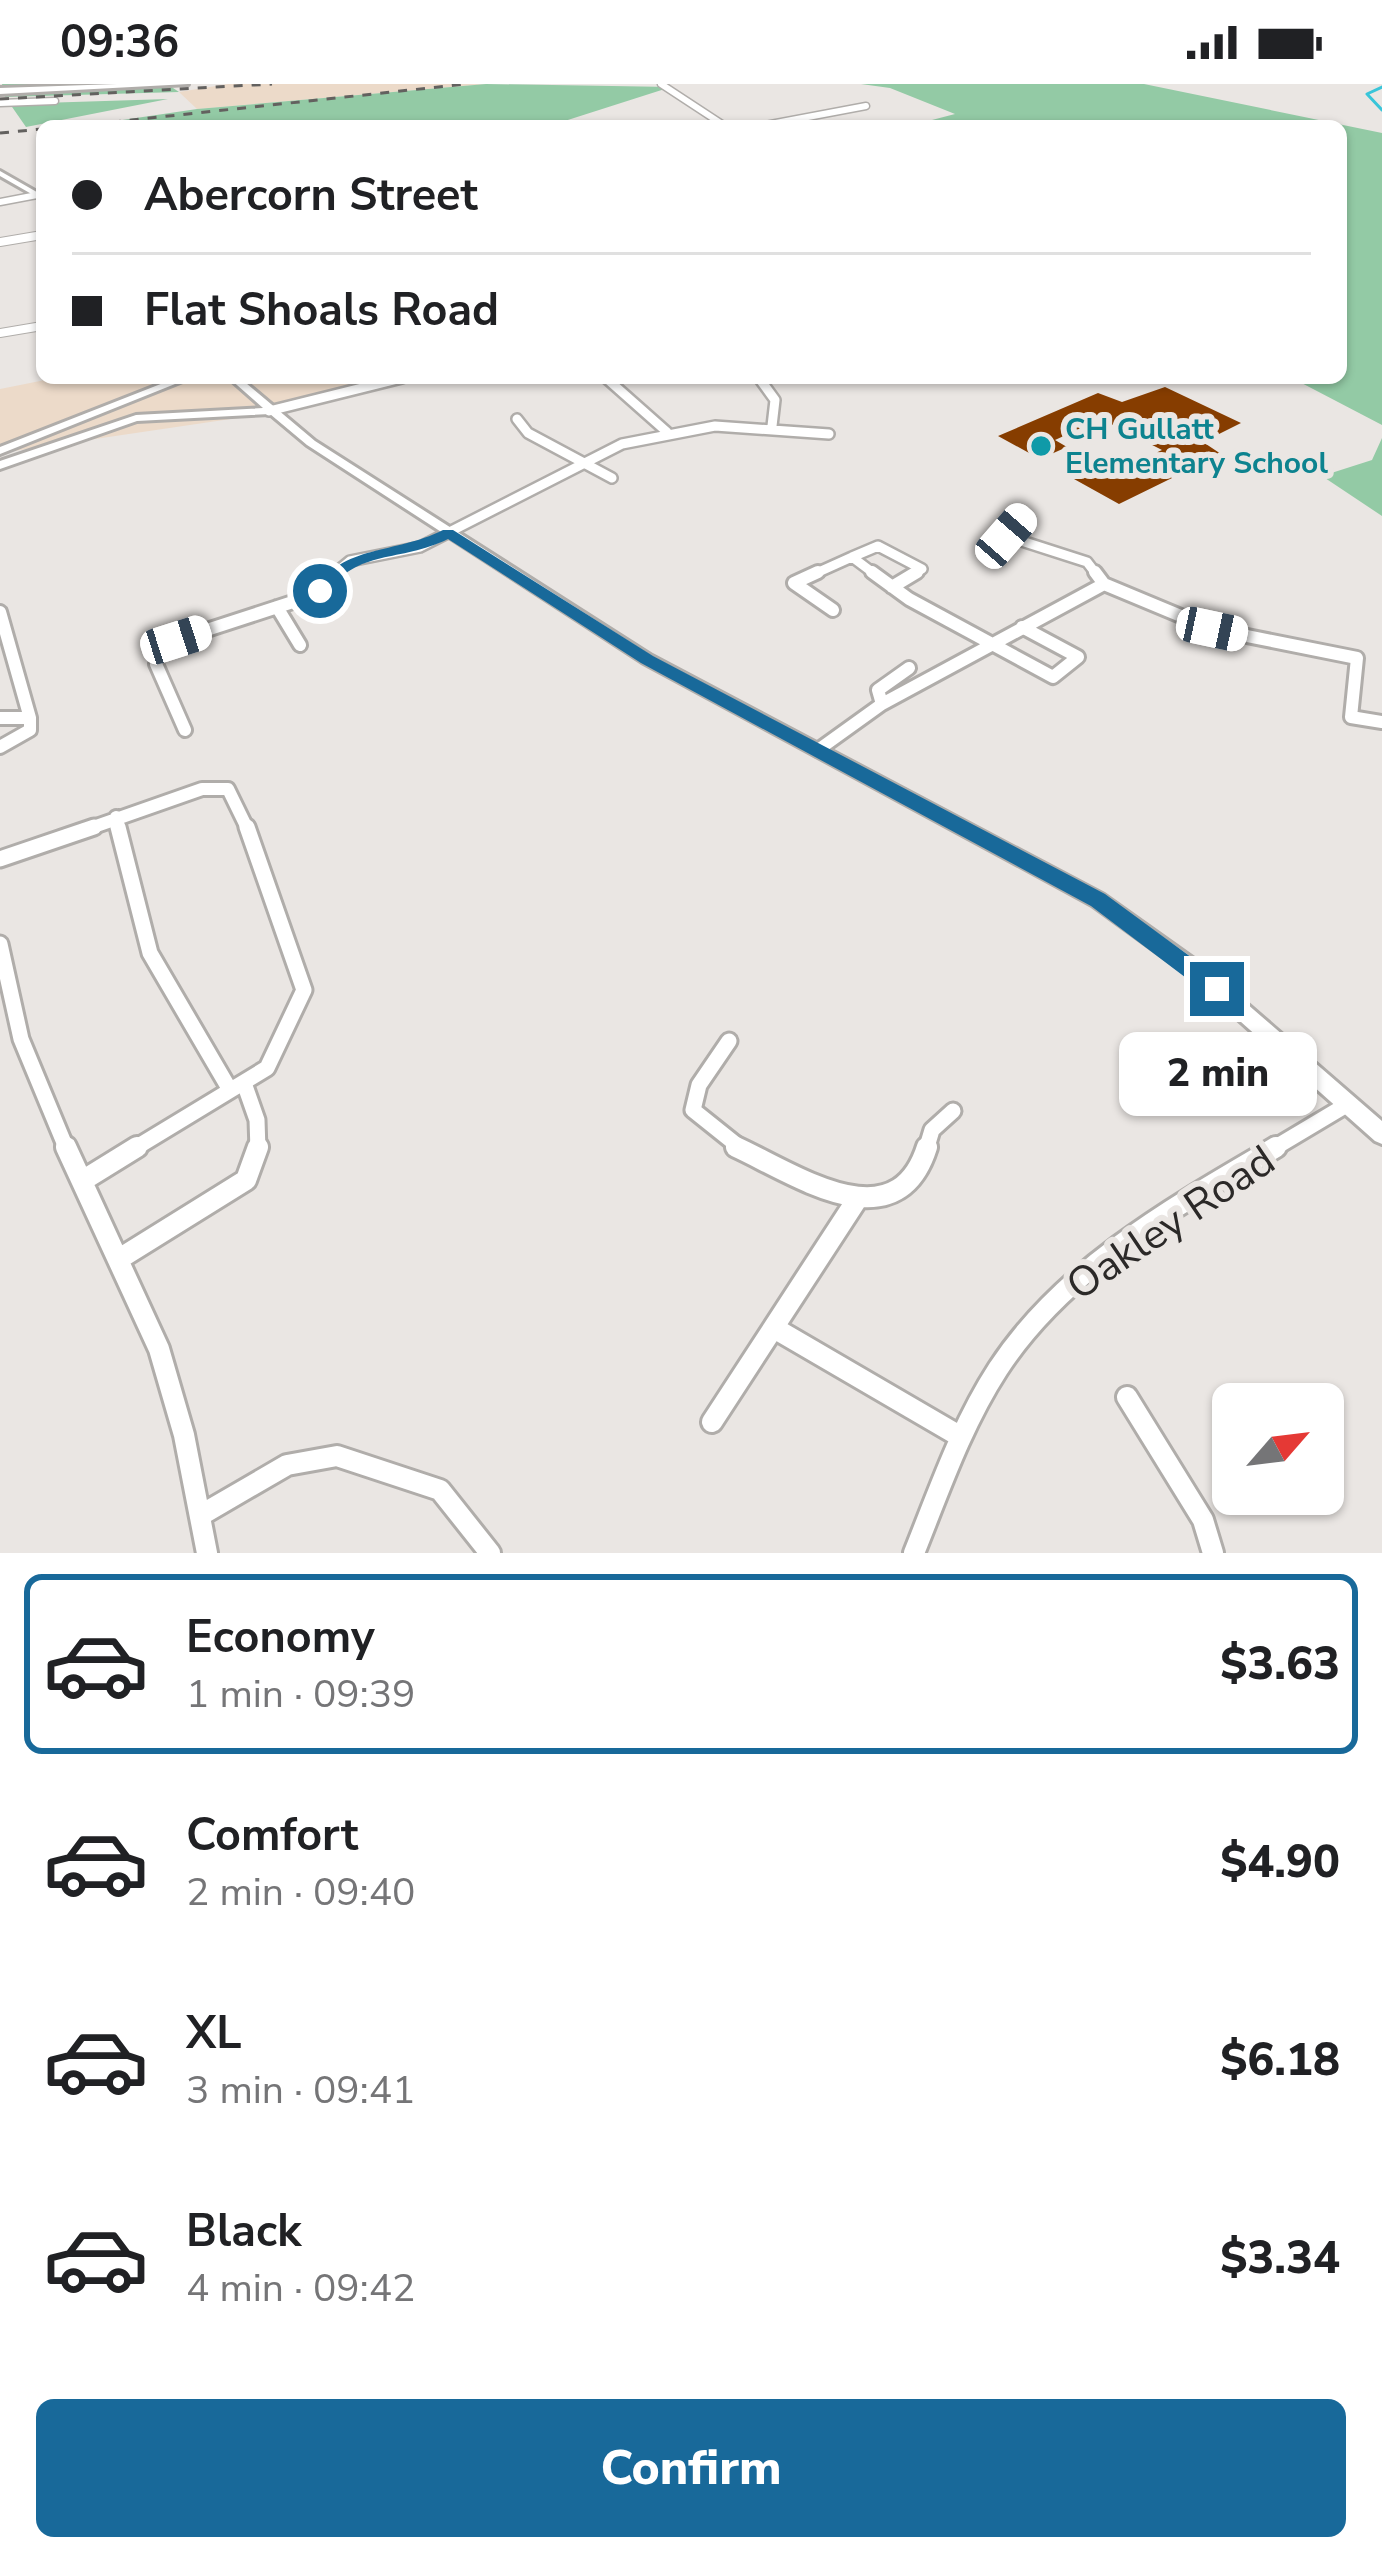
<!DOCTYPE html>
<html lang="en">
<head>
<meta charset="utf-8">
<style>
  :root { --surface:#fff; --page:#f6f6f6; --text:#202124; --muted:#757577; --line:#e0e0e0; --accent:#18699a }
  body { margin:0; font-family:"Nunito Sans",sans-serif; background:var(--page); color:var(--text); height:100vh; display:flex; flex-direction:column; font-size:45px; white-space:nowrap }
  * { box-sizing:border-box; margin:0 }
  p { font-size:39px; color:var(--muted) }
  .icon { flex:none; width:66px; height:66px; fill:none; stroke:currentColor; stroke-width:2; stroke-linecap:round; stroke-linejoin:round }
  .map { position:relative; height:1469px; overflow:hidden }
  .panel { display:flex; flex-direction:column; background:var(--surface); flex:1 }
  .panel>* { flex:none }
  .hud { position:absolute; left:36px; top:36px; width:1311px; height:264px; border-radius:18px; box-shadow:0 3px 9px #0004; display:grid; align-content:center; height:264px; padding:0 36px; background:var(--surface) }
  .needle { width:78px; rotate:62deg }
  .tools { position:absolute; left:1212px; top:1299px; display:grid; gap:24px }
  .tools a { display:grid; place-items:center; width:132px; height:132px; border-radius:18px; background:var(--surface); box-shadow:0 3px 9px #0004; font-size:60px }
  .end { position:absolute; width:54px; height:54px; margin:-27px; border:15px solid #18699a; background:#fff; box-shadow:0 0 0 6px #fff }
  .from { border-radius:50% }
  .bubble { position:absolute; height:84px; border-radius:18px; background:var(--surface); box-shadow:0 3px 9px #0004; font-size:39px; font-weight:800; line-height:84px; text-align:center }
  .car { position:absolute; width:36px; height:72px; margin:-36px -18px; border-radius:15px; box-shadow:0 0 9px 3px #0007; background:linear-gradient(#fff 24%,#345 0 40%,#fff 0 76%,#345 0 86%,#fff 0) }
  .hud b { display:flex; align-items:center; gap:42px; height:114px; font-size:45px }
  .hud b+b { border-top:3px solid var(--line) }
  .hud i { width:30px; height:30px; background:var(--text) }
  ul { padding:21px 0 0; list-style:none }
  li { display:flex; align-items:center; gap:36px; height:180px; margin:0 24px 18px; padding:0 12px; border:6px solid transparent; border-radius:18px }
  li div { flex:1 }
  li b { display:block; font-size:45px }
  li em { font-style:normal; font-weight:800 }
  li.active { border-color:var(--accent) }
  li>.icon { width:108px; height:108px; stroke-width:1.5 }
  .button { display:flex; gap:24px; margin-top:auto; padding:24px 36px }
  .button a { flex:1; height:138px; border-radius:18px; background:var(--accent); color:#fff; font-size:48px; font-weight:800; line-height:138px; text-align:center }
  .status { display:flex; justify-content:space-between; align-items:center; height:84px; padding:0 60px; background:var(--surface); direction:ltr }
  .status svg { height:33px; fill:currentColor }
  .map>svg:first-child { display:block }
  .commercial { fill:#ecdac9 }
  .green { fill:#93caa5 }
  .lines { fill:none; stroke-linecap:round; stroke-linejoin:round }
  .stream { stroke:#39c5d9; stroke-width:3 }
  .building { fill:#863d00 }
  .minor-far5-casing { stroke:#b0adaa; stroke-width:9 }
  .minor-far4-casing { stroke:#b0adaa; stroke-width:10 }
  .minor-far3-casing { stroke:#b0adaa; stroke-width:14 }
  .minor-far2-casing { stroke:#b0adaa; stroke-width:18 }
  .minor-far1-casing { stroke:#b0adaa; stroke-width:21 }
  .minor-casing { stroke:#b0adaa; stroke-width:26 }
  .tertiary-casing { stroke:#b0adaa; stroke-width:6 }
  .primary-casing { stroke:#b0adaa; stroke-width:6 }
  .minor-far5 { stroke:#fff; stroke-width:6 }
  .minor-far4 { stroke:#fff; stroke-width:8 }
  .minor-far3 { stroke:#fff; stroke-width:9 }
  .minor-far2 { stroke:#fff; stroke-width:12 }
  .minor-far1 { stroke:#fff; stroke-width:15 }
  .minor { stroke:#fff; stroke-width:20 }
  .tertiary { fill:#fff; fill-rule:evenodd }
  .primary { fill:#fff; fill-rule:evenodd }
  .rail { stroke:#63615f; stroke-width:3; stroke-dasharray:9 9; stroke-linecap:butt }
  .route { fill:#18699a }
  .culture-dot { fill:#0f9aa8; stroke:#eae6e3; stroke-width:4.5 }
  .labels { text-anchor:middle; stroke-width:12; stroke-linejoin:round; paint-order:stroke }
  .far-culture-label { font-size:30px; font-weight:bold; fill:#0d838f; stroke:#eae6e3; text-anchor:start }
  .near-street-label { font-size:42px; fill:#2b2928; stroke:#eae6e3 }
</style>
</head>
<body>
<div class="status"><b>09:36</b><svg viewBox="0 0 49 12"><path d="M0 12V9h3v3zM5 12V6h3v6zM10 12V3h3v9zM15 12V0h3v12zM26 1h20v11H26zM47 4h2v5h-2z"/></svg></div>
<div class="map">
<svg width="1382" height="1469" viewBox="0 0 1382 1469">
  <rect width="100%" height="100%" fill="#eae6e3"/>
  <!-- commercial -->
  <path class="commercial" d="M228,0H486L197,25L179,8Z
    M55,294H374L380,304L272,329L0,369V305Z"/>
  <!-- green -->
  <path class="green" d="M2,0H167L179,8L5,13Z
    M486,0L671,3L549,42H82L197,25Z
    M861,0H1144L1382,49V341L1292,294H1341V42H909L955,30L890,4Z
    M168,15L26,43L10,20Z
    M1382,354V432L1322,392L1372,376Z"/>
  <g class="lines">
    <!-- stream -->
    <path class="stream" d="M1382,3L1367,10L1382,26"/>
  </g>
  <!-- building -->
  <path class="building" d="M1165,303L1241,339L1203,358L1221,370L1119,420L1074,395L1102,382L1115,388L1162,366L1101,335L1055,356L1067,363L1040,375L998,352L1098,309L1122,318Z"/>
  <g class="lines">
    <!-- minor-far5 casing -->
    <g class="minor-far5-casing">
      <path id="minor-far5" d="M661,0L725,42
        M0,19L55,17
        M760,42L866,22
        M0,118L37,111"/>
    </g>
    <!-- minor-far4 casing -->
    <g class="minor-far4-casing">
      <path id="minor-far4" d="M0,158L42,151
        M0,249L42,242"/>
    </g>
    <!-- minor-far3 casing -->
    <g class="minor-far3-casing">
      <path id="minor-far3" d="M606,294L667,348
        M759,294L775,316L772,342
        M269,327L402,294
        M517,335L528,349L612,394
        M1023,434L1006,452L1087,478L1097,491
        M852,473L878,462L922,485L912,491
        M333,491L350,477L420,463L622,360L715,342L829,350
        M812,491L852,473L876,491"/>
    </g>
    <!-- minor-far2 casing -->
    <g class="minor-far2-casing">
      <path id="minor-far2" d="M818,488L794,499L833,526
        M872,488L909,515L1053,593L1078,573L1022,543
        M1095,488L1104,500
        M892,503L917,488
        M277,523L300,561
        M0,528L30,634
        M882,620L878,606L909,584
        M0,634H30V646L0,663
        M185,646L156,580L159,567L176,556L305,514L337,488
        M818,666L882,620L1104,500L1212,545L1357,574L1351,633L1382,638
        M116,733L119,746
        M85,746L202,705H228L248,746"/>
    </g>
    <!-- minor-far1 casing -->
    <g class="minor-far1-casing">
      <path id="minor-far1" d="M118,743L150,869L230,1006
        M0,775L94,743
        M0,860L21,955L67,1066
        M729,957L699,1001L693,1026L743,1066
        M244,999L257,1036L258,1066
        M132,1066L267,984L304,906L247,743
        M926,1066L932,1046L953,1027
        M1271,1066L1348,1020"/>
    </g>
    <!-- minor casing -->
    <g class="minor-casing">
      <path id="minor" d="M66,1063L159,1265L184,1351L207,1469
        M736,1063C795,1090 896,1161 927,1063
        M82,1097L137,1063
        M119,1175L246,1096L258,1063
        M774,1244L961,1353
        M1127,1313L1203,1436L1213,1469
        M712,1338L856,1117
        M201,1431L287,1381L337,1372L440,1406L490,1469
        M914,1469C939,1407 961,1342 998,1285C1063,1185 1175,1122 1276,1063"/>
    </g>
    <!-- tertiary casing -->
    <g class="tertiary-casing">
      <path id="tertiary" d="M0,87L42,111V116L0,92Z
        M176,294H190L0,370V363Z
        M229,294H240L315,357L652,572L1104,811L1201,880L1382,1037V1060L1375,1057L1187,890L1092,821L642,578L307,361L270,330L137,337L0,385V377L136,331L263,324Z"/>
    </g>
    <!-- primary casing -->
    <g class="primary-casing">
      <path id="primary" d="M117,0H188L0,10V4Z"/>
    </g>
    <!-- minor-far5 -->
    <use href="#minor-far5" class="minor-far5"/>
    <!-- minor-far4 -->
    <use href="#minor-far4" class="minor-far4"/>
    <!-- minor-far3 -->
    <use href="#minor-far3" class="minor-far3"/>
    <!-- minor-far2 -->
    <use href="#minor-far2" class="minor-far2"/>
    <!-- minor-far1 -->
    <use href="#minor-far1" class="minor-far1"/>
    <!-- minor -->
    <use href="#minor" class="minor"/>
    <!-- tertiary -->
    <use href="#tertiary" class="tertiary"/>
    <!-- primary -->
    <use href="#primary" class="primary"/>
    <!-- rail -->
    <path class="rail" d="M0,15L272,0
      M76,42L466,0
      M0,49L42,45"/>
  </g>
  <!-- route -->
  <path class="route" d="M443,446H453L653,572L1105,810L1225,898V912H1210L1091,822L641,579L448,455C399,479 359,464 325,510L312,507C346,459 393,471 443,446Z"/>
  <!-- markers -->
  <circle class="culture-dot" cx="1041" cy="362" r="12"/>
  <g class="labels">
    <!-- far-culture labels -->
    <g class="far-culture-label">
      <text x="1065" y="355">CH Gullatt<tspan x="1065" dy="34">Elementary School</tspan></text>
    </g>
    <!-- near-street labels -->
    <g class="near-street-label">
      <text transform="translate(1170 1138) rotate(-34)" y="15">Oakley Road</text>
    </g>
  </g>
</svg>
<div class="tools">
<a><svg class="needle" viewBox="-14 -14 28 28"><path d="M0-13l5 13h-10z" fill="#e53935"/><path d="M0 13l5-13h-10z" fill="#757577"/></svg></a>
</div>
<i class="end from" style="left:320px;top:507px"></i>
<i class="end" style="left:1217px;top:905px"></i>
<div class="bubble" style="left:1119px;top:948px;width:198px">2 min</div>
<i class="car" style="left:1006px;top:452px;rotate:41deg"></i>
<i class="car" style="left:1212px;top:545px;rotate:102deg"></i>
<i class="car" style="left:176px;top:556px;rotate:72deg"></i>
<div class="hud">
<b><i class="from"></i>Abercorn Street</b>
<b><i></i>Flat Shoals Road</b>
</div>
</div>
<section class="panel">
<ul>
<li class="active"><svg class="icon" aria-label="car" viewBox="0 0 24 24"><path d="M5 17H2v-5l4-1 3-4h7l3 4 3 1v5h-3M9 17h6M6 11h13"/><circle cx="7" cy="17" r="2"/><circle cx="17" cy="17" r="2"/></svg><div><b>Economy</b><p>1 min · 09:39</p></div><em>$3.63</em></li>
<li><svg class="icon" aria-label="car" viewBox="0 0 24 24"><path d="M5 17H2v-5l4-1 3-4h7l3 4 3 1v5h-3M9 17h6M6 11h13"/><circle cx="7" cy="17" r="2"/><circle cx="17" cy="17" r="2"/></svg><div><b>Comfort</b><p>2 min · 09:40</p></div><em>$4.90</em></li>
<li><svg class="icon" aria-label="car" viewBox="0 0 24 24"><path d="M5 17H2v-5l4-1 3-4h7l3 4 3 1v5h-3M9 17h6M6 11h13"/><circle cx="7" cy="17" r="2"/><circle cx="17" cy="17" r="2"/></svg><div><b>XL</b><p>3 min · 09:41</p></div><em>$6.18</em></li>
<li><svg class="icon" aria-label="car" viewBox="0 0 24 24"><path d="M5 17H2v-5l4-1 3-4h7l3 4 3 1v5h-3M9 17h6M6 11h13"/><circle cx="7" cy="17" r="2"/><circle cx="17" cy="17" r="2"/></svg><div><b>Black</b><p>4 min · 09:42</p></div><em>$3.34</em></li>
</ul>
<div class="button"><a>Confirm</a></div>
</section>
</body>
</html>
